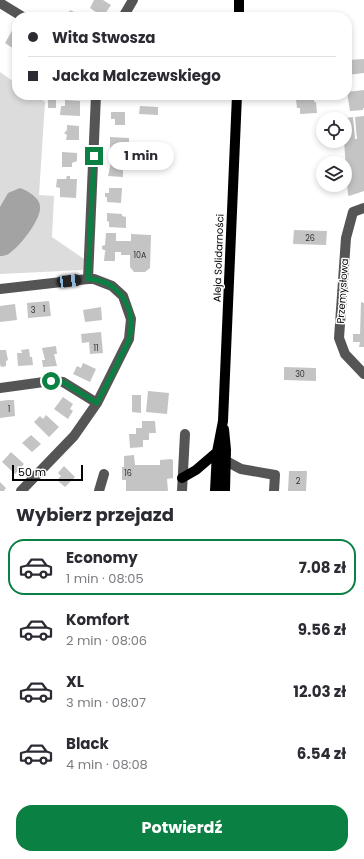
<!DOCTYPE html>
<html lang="pl">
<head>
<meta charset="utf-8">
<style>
  :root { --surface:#fff; --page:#f2f2f3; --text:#2b2b33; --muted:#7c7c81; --line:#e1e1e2; --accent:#0b8043 }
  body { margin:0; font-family:Poppins,sans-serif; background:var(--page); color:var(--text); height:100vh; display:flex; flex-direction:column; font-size:15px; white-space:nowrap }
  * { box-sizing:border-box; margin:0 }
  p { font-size:13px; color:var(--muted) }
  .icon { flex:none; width:22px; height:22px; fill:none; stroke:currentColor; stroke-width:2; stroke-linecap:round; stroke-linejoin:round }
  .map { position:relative; height:491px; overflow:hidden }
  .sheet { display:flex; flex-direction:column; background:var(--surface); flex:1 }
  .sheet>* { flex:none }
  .banner { position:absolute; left:12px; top:12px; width:340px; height:88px; border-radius:16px; box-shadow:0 2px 6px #0003; display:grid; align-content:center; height:88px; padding:0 16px; background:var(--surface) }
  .controls { position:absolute; left:316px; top:112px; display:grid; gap:8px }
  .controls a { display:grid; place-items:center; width:36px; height:36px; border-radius:50%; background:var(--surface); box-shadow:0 2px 6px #0003; font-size:20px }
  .scale { position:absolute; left:12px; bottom:10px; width:71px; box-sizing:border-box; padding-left:4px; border:2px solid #000; border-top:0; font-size:11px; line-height:14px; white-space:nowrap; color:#000; -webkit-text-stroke:3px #fff; paint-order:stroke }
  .end { position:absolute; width:18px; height:18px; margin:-9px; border:5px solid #0b8043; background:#fff; box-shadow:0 0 0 2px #fff }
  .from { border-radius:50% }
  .bubble { position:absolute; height:28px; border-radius:14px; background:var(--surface); box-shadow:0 2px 6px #0003; font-size:13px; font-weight:700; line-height:28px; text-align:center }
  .car { position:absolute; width:12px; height:24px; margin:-12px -6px; border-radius:5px; box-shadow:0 0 3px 1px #0007; background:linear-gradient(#222 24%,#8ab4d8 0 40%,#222 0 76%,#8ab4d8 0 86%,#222 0) }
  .banner b { display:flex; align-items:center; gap:14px; height:38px; font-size:15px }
  .banner b+b { border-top:1px solid var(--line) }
  .banner i { width:10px; height:10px; background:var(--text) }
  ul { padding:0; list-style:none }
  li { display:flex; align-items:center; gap:12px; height:56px; margin:0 8px 6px; padding:0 8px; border:2px solid transparent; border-radius:16px }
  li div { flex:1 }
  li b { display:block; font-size:15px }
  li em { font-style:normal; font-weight:700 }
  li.active { border-color:var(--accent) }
  li>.icon { width:36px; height:36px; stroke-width:1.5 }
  h2 { padding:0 16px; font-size:18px; line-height:48px }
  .cta { display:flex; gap:8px; margin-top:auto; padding:8px 16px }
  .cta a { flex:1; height:46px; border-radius:16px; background:var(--accent); color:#fff; font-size:16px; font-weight:700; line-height:46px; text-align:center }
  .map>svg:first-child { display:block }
  .green { fill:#dcdcdc }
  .water { fill:#a3a3a3 }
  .building { fill:#c4c4c4 }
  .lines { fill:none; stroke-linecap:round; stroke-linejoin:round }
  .minor { stroke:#555; stroke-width:10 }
  .major { stroke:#000; stroke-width:10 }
  .route { stroke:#0b8043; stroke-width:5 }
  .labels { text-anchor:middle; stroke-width:3; stroke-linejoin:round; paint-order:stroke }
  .number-label { font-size:8px; fill:#313131 }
  .street-label { font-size:10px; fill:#000; stroke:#fff }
</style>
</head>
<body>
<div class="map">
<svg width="364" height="491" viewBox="0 0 364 491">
  <rect width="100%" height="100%" fill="#fff"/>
  <!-- green -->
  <path class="green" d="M0,72L17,84V95H34L45,102L39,195L54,196L52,237L84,259L83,270L0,274Z"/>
  <!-- water -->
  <path class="water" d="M20,188C28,191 39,197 40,206C42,218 21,245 11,252C8,255 4,256 0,256V207L8,193Z"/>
  <!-- building -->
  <path class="building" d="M94,0H103L111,5L103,17L90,8Z
    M70,10L78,14L79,13L86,17H67Z
    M13,29L17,32V51L5,43Z
    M364,59V73L347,75V60Z
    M364,90V108H363V110L350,111L347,92Z
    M48,95H56V108H48Z
    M114,95H125V99H114Z
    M299,95H314V102H316L317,113L300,114V108H297L296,100H299Z
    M65,100L80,101V116L60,115L61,106H65Z
    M140,106L158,107V115L139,114Z
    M111,112H125V125H115V119H111Z
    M364,116V191L349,196L348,195L344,141H345V118L353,117L355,139H357L355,117Z
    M67,125L79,126V140H66L67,135L64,133L67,130Z
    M110,137L129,138V150H110Z
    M62,152L77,153V161L72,163V167H62Z
    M111,162L128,163V170L123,169V177L108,176Z
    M67,176H70V179H77L76,198L60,197V188L56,187L57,179H66Z
    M109,188H122L121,203L107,202V197H105V193H109Z
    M107,213L122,214V216L126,217V228L109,227V222L107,221Z
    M294,230L327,231L326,245L293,244Z
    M106,233H116V241H131V234L151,235L150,268L145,272H134L130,267V255H121V252H115V261H104L105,252L106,251L102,249V246L105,245Z
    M49,301L51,316L28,318L27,303Z
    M361,302L364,303V347H359L360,342H353V334H360Z
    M15,304L17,320L0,322V306Z
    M101,307L102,320L85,322L83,310Z
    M101,332L103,353L90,354L89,342L82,343L81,334Z
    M56,346L57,354H54L57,366L43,367L42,360H45L42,348Z
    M29,349L30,357H32L33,365L18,366L17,353H22L21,350Z
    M0,350H6L8,360L6,361V366L1,367L0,364Z
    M83,363L96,369L90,382L73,374L77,366L81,368Z
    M284,367L316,368V381L284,380Z
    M148,391L169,393L167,414L146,412Z
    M132,395H141V413L132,412Z
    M63,397L73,404L70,409L73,411L68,419L54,409Z
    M8,400H14L15,416L0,418V401Z
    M46,415L59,427L49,437L34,422L40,416L43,419Z
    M142,421H155L156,433H149V440H143V447L130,448L129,434H136V428H142Z
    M31,435L41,444L32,452L22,443Z
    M11,452L24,464L15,474L2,462Z
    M134,455L135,465H160V460L171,459L173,460V478L167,479L168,491H126V480H122V467H124V456Z
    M64,466L75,477L65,487L57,480L61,476L58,473Z
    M289,471H307L306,491H288Z
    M0,482L6,488L4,491H0Z"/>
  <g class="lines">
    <!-- minor -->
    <path class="minor" d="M0,3L23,17
      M123,17L133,0
      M364,208L353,212L346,238L339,338L345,354L364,374
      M0,289L88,279
      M0,388L51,381L63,382L97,403
      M226,461L241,469L275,475L274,491
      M21,491L74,436L97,403L129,339L131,319L123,296L112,286L94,279H88L96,95
      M99,491L104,474
      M182,491L185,434"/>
    <!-- major -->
    <path class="major" d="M239,17V0
      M224,429L226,450L225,491
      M182,478L196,470L217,452
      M215,491L217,452L223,421L237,95"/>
  </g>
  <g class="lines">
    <!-- route -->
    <path class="route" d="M51,381L63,382L97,403C105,387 114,372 121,356C124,350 128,344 129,339C137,310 120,280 88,279L94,156"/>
  </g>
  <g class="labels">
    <!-- number labels -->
    <g class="number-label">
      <text x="310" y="241">26</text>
      <text x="140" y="258">10A</text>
      <text x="44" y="312">1</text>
      <text x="33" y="313">3</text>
      <text x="96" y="351">11</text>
      <text x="300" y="377">30</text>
      <text x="9" y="412">1</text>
      <text x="128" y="476">16</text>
      <text x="298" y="484">2</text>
    </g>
    <!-- street labels -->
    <g class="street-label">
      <text transform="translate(218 258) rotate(-88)" y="4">Aleja Solidarności</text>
      <text transform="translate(342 291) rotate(-86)" y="4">Przemysłowa</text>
    </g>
  </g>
</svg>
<div class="controls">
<a><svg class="icon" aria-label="locate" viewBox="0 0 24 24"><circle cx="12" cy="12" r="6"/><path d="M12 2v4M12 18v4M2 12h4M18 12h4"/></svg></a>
<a><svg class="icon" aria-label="layers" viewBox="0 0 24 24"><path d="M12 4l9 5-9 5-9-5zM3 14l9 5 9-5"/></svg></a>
</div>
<div class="scale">50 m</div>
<i class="end from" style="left:51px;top:381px"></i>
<i class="end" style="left:94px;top:156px"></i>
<div class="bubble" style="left:108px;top:142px;width:66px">1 min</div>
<i class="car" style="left:69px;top:281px;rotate:83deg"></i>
<div class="banner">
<b><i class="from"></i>Wita Stwosza</b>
<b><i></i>Jacka Malczewskiego</b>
</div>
</div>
<section class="sheet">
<h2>Wybierz przejazd</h2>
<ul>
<li class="active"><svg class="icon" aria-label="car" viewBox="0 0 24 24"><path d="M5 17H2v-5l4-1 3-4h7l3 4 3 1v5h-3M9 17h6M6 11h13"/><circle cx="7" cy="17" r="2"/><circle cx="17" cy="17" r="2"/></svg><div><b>Economy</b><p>1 min · 08:05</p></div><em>7.08 zł</em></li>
<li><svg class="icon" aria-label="car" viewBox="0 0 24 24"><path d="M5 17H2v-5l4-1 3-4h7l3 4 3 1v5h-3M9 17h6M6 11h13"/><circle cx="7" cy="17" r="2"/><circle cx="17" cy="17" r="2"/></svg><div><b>Komfort</b><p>2 min · 08:06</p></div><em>9.56 zł</em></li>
<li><svg class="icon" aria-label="car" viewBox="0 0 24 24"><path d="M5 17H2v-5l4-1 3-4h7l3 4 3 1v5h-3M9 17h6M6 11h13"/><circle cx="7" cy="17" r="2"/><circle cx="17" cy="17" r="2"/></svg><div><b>XL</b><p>3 min · 08:07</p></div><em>12.03 zł</em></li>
<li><svg class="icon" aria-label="car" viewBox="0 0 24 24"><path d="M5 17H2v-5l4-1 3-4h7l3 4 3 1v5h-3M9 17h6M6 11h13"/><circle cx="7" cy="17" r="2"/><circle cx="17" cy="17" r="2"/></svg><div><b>Black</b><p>4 min · 08:08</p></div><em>6.54 zł</em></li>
</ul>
<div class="cta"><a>Potwierdź</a></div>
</section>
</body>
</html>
